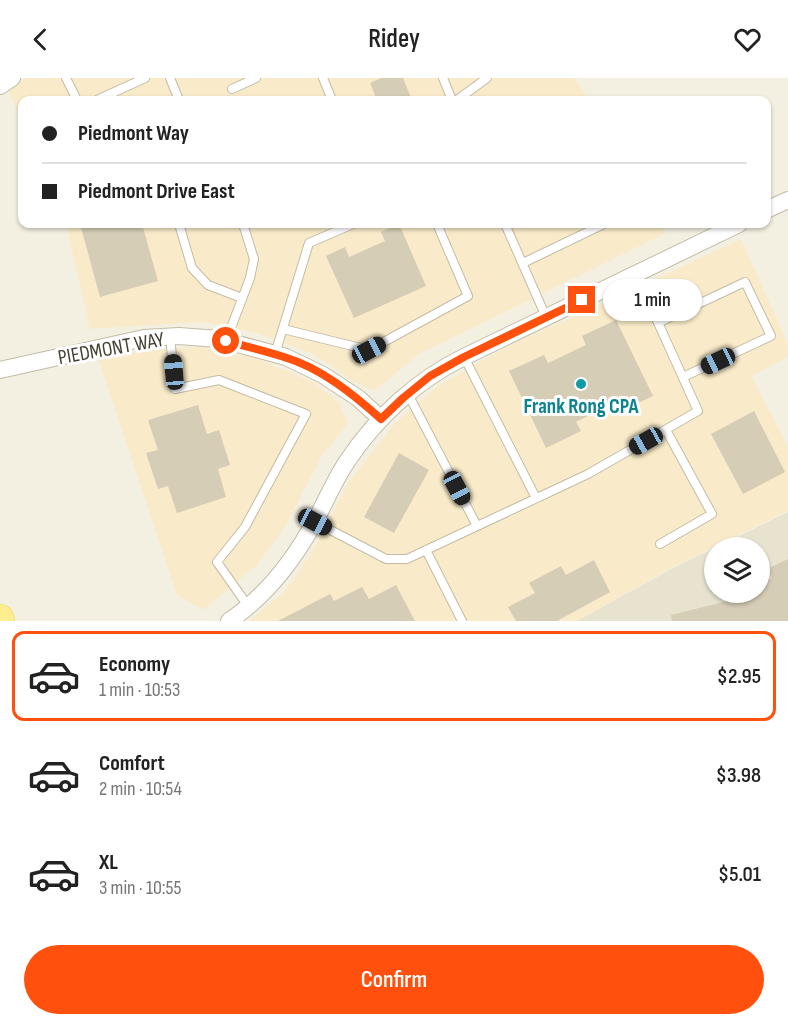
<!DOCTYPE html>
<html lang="en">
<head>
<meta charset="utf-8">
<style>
  :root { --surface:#fff; --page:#f2f2f2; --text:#222; --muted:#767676; --line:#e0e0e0; --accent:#ff510d }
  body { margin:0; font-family:"Sofia Sans Condensed",sans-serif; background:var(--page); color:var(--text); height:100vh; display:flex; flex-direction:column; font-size:22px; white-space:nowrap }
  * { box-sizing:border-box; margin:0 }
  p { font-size:20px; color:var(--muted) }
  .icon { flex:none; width:33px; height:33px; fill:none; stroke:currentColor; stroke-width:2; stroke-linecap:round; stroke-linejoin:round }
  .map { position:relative; height:543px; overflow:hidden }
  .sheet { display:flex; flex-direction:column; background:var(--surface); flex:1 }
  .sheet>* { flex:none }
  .guide { position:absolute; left:18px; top:18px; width:753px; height:132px; border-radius:12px; box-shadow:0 2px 4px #0004; display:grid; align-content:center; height:132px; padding:0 24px; background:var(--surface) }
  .buttons { position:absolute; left:704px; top:459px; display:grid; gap:12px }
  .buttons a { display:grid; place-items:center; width:66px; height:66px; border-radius:50%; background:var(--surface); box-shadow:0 2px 4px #0004; font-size:30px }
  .end { position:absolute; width:27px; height:27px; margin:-14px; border:8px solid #ff510d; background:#fff; box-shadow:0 0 0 3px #fff }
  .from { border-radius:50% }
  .bubble { position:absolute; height:42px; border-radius:21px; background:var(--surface); box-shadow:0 2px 4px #0004; font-size:20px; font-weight:600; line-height:42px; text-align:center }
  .car { position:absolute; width:18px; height:36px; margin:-18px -9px; border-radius:8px; box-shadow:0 0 4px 2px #0007; background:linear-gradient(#222 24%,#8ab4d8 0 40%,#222 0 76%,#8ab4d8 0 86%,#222 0) }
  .guide b { display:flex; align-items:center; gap:21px; height:57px; font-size:22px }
  .guide b+b { border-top:2px solid var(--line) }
  .guide i { width:15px; height:15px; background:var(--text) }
  ul { padding:10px 0 0; list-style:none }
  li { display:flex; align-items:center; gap:18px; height:90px; margin:0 12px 9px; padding:0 12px; border:3px solid transparent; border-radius:12px }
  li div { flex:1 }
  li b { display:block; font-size:22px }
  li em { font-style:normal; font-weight:600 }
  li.active { border-color:var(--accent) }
  li>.icon { width:54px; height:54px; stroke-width:1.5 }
  .action { display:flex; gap:12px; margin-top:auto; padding:12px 24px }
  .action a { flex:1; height:69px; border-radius:36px; background:var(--accent); color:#fff; font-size:24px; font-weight:600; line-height:69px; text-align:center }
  header { display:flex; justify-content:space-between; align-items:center; height:78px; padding:0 24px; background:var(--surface); font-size:27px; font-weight:600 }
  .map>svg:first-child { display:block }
  .residential { fill:#e8e3cf; fill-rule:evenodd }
  .commercial { fill:#f9ebc9 }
  .building { fill:#d5cdb6 }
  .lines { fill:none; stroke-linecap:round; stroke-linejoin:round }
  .lane-casing { stroke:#c2bca6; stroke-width:10 }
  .street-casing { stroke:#c2bca6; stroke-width:18 }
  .primary-casing { stroke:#f1d652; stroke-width:28 }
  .lane { stroke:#fff; stroke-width:8 }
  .street { stroke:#fff; stroke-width:16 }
  .primary { stroke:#ffee8f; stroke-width:27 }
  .route { stroke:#ff510d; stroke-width:8 }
  .culture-dot { fill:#0f9aa8; stroke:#fff; stroke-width:2 }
  .labels { text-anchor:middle; stroke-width:6; stroke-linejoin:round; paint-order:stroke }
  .street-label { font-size:21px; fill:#454032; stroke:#fff }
  .culture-label { font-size:21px; font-weight:bold; fill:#0d838f; stroke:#fff }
</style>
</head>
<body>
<header><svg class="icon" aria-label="back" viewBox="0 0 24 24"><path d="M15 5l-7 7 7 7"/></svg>Ridey<svg class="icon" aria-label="heart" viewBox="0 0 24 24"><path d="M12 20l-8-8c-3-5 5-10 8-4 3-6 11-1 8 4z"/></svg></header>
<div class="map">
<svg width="788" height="543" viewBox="0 0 788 543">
  <rect width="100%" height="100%" fill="#f3f0e1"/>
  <!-- residential -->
  <path class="residential" d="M788,434V543H577L675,489ZM714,470H759V514H714Z"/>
  <!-- commercial -->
  <path class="commercial" d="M25,0H575L588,22H22V43L9,13Z
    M66,146H661L666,155L419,276L374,313L354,304L314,276L256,255L202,244L90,251Z
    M741,161L788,266V279L751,298L788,368V433L675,488L577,543H249L286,512L314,471L348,405L396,344L438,308L499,273Z
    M199,269L256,280L315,305L339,325L348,345L321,379L286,447L257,487L203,532L177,517L98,280L148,272Z"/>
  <!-- building -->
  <path class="building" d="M381,0H403L412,22H377L370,5Z
    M80,146H142L158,203L100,219Z
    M399,146L426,208L354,240L326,178L345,169L349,179L385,163L381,154Z
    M616,242L653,318L619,334L614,325L576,344L581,353L546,370L509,293L544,277L548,285L586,267L582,258Z
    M198,327L207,356L219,352L230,387L218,391L226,419L177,435L168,408L158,411L146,375L158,372L148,342Z
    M754,333L785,394L743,416L711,356Z
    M399,375L429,392L394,455L364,439Z
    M788,481V543H672L671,537L759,515V507L772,500L767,491Z
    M594,482L610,514L557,543H516L508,529L535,515L529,505L561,488L566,497Z
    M396,507L415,543H278L330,516L334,523L362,509L369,521Z"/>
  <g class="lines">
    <!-- lane casing -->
    <g class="lane-casing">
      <path id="lane" d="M66,0L77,22
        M170,0L179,22
        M323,0L332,22
        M443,0L452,22
        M232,11L256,0
        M97,22L145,0
        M457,22L487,0
        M179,146L192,190L208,207L242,220
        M505,146L546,239
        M523,185L604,146
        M658,245L745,204L771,258L683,299
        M283,251L369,272L468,218L437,146
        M170,258L175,311L219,302L306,336L245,449L217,484L248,528
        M226,263L250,200L254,181L243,146
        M275,276L309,165L353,146
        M464,279L536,420
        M408,316L477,448
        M315,444L386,481H407L588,396L698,333L636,196
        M660,466L712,436L666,352
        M426,472L462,543"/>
    </g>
    <!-- street casing -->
    <g class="street-casing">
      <path id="street" d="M0,8L12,0
        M766,132L788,122
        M0,292L144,260L179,258L219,261L286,279L323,297L358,320L381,341
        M229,543C266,518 294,482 315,443C326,423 335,401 348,382C377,339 417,302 464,279L739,146"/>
    </g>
    <!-- primary casing -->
    <g class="primary-casing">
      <path id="primary" d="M0,540L1,543"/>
    </g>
    <!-- lane -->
    <use href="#lane" class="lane"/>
    <!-- street -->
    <use href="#street" class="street"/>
    <!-- primary -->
    <use href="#primary" class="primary"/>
  </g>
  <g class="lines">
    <!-- route -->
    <path class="route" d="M226,263C245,268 265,273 284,279C321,290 353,316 381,341L403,320L430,298L464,279L582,222"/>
  </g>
  <!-- markers -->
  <circle class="culture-dot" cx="581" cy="306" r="6"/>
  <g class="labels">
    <!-- street labels -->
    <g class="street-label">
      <text transform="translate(111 270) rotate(-10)" y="7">PIEDMONT WAY</text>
    </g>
    <!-- culture labels -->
    <g class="culture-label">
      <text x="581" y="335">Frank Rong CPA</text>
    </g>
  </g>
</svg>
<div class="buttons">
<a><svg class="icon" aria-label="layers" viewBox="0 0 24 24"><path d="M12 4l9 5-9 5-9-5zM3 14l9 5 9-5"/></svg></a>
</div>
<i class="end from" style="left:226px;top:263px"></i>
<i class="end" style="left:582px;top:222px"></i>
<div class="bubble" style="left:603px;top:201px;width:99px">1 min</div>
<i class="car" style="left:369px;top:272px;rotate:62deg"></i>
<i class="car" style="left:718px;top:283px;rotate:245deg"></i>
<i class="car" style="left:174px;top:294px;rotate:355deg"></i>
<i class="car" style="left:646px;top:363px;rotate:241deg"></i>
<i class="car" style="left:457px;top:410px;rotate:152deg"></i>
<i class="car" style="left:315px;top:444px;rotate:118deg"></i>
<div class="guide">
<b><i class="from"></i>Piedmont Way</b>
<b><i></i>Piedmont Drive East</b>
</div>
</div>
<section class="sheet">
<ul>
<li class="active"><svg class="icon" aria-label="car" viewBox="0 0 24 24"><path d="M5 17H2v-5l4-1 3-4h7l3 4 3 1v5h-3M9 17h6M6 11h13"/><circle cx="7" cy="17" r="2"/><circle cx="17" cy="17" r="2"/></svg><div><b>Economy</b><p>1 min · 10:53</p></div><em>$2.95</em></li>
<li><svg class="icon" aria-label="car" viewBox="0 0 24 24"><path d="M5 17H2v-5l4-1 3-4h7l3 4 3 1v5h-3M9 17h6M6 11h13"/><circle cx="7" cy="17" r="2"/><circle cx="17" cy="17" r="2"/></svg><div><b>Comfort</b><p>2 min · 10:54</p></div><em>$3.98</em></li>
<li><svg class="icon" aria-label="car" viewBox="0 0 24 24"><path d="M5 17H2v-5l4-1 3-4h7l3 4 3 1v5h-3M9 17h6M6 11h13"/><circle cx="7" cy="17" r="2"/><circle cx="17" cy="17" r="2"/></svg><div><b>XL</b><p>3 min · 10:55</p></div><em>$5.01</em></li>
</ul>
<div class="action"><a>Confirm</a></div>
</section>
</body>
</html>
